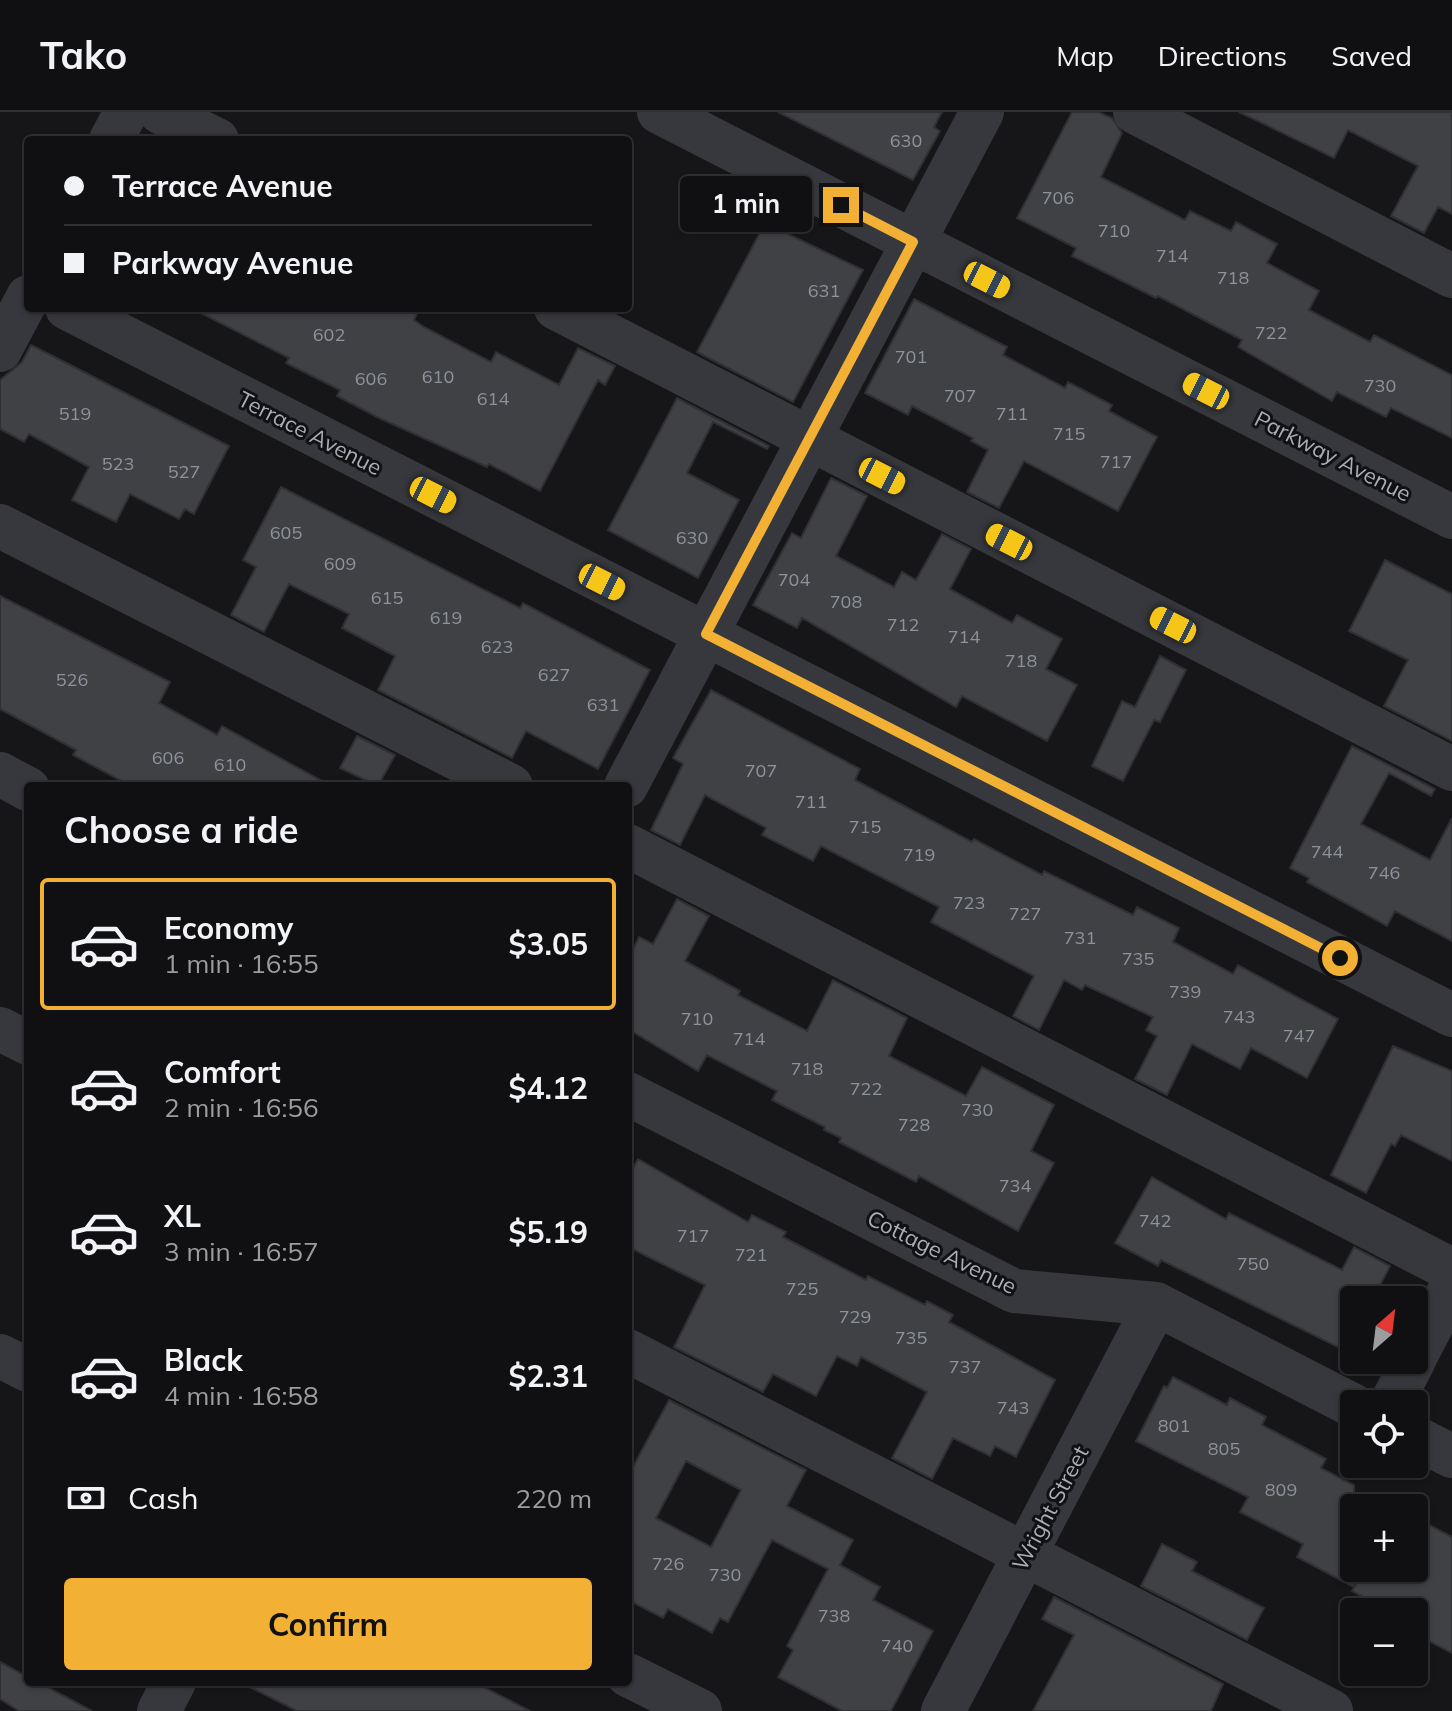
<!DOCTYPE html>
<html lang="en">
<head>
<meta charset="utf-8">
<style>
  :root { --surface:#101012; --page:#1e1e20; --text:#f1f3f6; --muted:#9c9d9f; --line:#303032; --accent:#f2b134 }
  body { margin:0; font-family:Mulish,sans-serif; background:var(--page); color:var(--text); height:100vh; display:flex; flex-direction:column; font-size:30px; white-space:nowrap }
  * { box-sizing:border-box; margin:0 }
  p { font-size:26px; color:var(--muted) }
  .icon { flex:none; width:44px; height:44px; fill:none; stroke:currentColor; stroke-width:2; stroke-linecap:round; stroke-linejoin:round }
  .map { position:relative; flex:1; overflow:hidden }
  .details { position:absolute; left:24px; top:670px; width:608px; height:904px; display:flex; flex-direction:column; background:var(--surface); border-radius:8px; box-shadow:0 2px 6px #0004,0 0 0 2px var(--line) }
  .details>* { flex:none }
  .top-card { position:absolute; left:24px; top:24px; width:608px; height:176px; border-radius:8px; box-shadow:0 2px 6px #0004,0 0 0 2px var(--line); display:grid; align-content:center; height:176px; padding:0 40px; background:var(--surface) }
  .needle { width:52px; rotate:28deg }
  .fabs { position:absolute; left:1340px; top:1174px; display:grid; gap:16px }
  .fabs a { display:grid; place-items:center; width:88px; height:88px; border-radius:8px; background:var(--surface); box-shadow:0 2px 6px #0004,0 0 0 2px var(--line); font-size:40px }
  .end { position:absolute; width:36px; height:36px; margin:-18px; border:10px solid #f2b134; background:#111; box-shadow:0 0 0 4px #111 }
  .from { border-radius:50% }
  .bubble { position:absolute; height:56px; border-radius:8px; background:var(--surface); box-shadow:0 2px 6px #0004,0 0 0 2px var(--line); font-size:26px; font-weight:700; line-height:56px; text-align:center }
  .car { position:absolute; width:24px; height:48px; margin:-24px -12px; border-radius:10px; box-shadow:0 0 6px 2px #0007; background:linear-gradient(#f5c518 24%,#345 0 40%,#f5c518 0 76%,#345 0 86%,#f5c518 0) }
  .top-card b { display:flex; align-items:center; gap:28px; height:76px; font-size:30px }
  .top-card b+b { border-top:2px solid var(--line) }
  .top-card i { width:20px; height:20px; background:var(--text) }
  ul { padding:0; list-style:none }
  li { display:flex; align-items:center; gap:24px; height:132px; margin:0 16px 12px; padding:0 24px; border:4px solid transparent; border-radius:8px }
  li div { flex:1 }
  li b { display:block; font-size:30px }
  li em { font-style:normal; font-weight:700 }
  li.selected { border-color:var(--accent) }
  li>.icon { width:72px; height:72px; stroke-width:1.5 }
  h2 { padding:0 40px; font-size:36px; line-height:96px }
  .pay { display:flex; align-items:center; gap:20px; height:88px; padding:0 40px; font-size:30px }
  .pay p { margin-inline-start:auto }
  .cta { display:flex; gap:16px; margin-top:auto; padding:16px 40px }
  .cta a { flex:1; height:92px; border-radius:8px; background:var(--accent); color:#111; font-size:32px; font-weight:700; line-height:92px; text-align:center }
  header { display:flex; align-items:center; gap:48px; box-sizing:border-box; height:112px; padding:0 40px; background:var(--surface); border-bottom:2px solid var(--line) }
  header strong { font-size:38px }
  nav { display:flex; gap:44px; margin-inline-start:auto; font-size:28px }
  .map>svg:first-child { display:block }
  .building { fill:#404145; stroke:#303034; stroke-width:2; fill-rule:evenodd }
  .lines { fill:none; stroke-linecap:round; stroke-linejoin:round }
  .minor { stroke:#37383d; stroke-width:44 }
  .route { stroke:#f2b134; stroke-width:10 }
  .labels { text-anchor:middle; stroke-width:6; stroke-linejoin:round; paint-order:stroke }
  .number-label { font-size:18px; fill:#8e929b }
  .street-label { font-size:22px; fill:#a8adb8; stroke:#111113 }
</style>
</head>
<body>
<header>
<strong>Tako</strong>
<nav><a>Map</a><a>Directions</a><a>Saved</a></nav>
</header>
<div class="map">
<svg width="1452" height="1599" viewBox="0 0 1452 1599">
  <rect width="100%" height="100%" fill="#161618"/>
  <!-- building -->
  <path class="building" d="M778,0H942L934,15L940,19L913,68Z
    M1072,0H1098L1112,6L1122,21L1101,65L1185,108L1190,99L1231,119L1236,110L1277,132L1267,151L1319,179L1309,198L1370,230L1374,223L1452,263V326L1391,296L1386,305L1337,280L1332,289L1238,235L1242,228L1158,184L1156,186L1072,144L1076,136L1017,106Z
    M1239,0H1452V102L1438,95L1424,121L1391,104L1418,54L1348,18L1334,46Z
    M765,111L863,158L793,290L697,240Z
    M914,187L1007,235L1003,243L1065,276L1068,270L1112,293L1109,299L1157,325L1118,399L1024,349L999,396L967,380L988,338L971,329L973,326L912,294L908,303L865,281Z
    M191,196H420L414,208L424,215L491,250L496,240L559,273L578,236L615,254L605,273L598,268L540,379L489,352L487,355L377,305L337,284L340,278L286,251L289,246Z
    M31,233L229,334L194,402L185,397L179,407L130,382L116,410L72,388L89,355L29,322L24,330L0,317V268L22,250Z
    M677,286L769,334L767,337L713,310L687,361L739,388L698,466L608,418Z
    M831,366L867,384L836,444L894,475L902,460L916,468L942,422L971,437L950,477L1012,511L1017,503L1062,527L1046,557L1077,573L1047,629L962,584L956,595L802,506L797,516L753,493L792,421L801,426Z
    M281,375L520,496L523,491L650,558L598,657L526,619L512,646L378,578L395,544L342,516L349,502L289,472L264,520L231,503L256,455L243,448Z
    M1385,448L1452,482V629L1384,594L1408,548L1349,519Z
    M0,484L170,570L159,591L217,623L222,614L331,674H131L73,643L76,638L0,597Z
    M1160,544L1186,558L1160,610L1154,608L1123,669L1092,654L1122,589L1135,595Z
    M711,578L860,657L855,668L972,730L974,727L1042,763L1044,759L1133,803L1137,795L1179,816L1173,830L1233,862L1238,853L1338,907L1307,966L1251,936L1240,957L1192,932L1167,983L1135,967L1157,924L1146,918L1153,905L1085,873L1082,878L1064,868L1039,918L1013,904L1034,864L931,810L939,795L821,734L813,749L762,723L766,716L705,683L680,733L651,718L683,652L673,646Z
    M357,624L395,643L378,674L340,656Z
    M1352,634L1435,677L1431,684L1389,661L1361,712L1430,748L1452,706V829L1395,799L1387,814L1307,770L1309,766L1290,756Z
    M677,787L709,804L685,849L740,879L738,883L807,919L833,868L907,906L889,944L966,984L982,955L1054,993L1031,1039L1054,1051L1018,1119L919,1064L916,1070L839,1030L841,1026L824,1018L825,1015L772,988L777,979L707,943L698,959L628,917V847L639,825L653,832Z
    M1393,934L1452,959V1049L1401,1023L1395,1034L1391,1032L1366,1081L1331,1063Z
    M638,1047L748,1110L752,1103L786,1120L783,1125L866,1168L868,1164L925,1193L927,1189L953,1203L949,1210L1055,1268L1016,1345L995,1334L990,1344L953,1326L932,1367L892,1346L927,1280L861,1245L857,1254L837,1244L816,1284L773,1262L763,1280L674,1235L705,1173L628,1135V1065Z
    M1152,1065L1226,1107L1229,1101L1342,1158L1354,1135L1390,1154L1378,1177L1401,1188H1354V1223L1346,1239L1161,1148L1158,1154L1115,1131Z
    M1173,1265L1227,1293L1230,1286L1266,1305L1262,1313L1326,1347L1321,1356L1354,1373V1475L1297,1445L1303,1432L1240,1400L1248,1385L1136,1329L1164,1274L1167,1276Z
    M669,1288L806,1358L787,1394L853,1428L840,1453L880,1475L873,1488L933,1519L891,1599H842L778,1565L793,1538L787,1534L828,1457L772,1428L728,1510L720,1506L712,1521L668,1497L663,1506L628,1488V1364ZM686,1349L741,1378L711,1435L656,1406Z
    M1414,1405L1452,1425V1541L1417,1523L1421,1516L1414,1512V1500H1391L1352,1479L1365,1456H1414Z
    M1162,1432L1197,1450L1192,1459L1264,1496L1247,1528L1141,1474Z
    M1054,1485L1223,1572L1211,1599H1033L1074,1523L1042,1507Z
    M0,1550L28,1565V1570H38L92,1599H19L0,1587Z
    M240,1570H474L530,1599H297Z"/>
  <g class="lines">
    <!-- minor -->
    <path class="minor" d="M160,0L217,28
      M659,0L1452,405
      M1135,0L1452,164
      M111,28L126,0
      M67,196L1452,903
      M556,196L1452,657
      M0,238L28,185
      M0,414L511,674
      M0,662L28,677
      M626,674L982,0
      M628,734L1452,1158
      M0,917L28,931
      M628,982L1014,1179L1156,1192L1354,1294
      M628,1239L1331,1599
      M0,1244L28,1258
      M1414,1247L1452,1174
      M1391,1292L1414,1248
      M1414,1325L1452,1344
      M628,1563L700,1599
      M159,1599L174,1570
      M943,1599L1156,1192"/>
  </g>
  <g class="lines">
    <!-- route -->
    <path class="route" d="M841,93L913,130L706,522L1340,846"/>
  </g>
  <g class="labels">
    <!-- number labels -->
    <g class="number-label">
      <text x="906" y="35">630</text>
      <text x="1058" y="92">706</text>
      <text x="1114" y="125">710</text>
      <text x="1172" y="150">714</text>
      <text x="1233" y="172">718</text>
      <text x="824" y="185">631</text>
      <text x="1271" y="227">722</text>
      <text x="329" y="229">602</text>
      <text x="911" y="251">701</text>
      <text x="438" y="271">610</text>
      <text x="371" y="273">606</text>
      <text x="1380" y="280">730</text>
      <text x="960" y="290">707</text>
      <text x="493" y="293">614</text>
      <text x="75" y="308">519</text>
      <text x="1012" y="308">711</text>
      <text x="1069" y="328">715</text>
      <text x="1116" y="356">717</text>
      <text x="118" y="358">523</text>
      <text x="184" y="366">527</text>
      <text x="286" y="427">605</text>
      <text x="692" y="432">630</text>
      <text x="340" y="458">609</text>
      <text x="794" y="474">704</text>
      <text x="387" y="492">615</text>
      <text x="846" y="496">708</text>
      <text x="446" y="512">619</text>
      <text x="903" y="519">712</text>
      <text x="964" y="531">714</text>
      <text x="497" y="541">623</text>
      <text x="1021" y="555">718</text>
      <text x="554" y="569">627</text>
      <text x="72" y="574">526</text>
      <text x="603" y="599">631</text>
      <text x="168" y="652">606</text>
      <text x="230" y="659">610</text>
      <text x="761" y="665">707</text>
      <text x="811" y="696">711</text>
      <text x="865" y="721">715</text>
      <text x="1327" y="746">744</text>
      <text x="919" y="749">719</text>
      <text x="1384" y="767">746</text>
      <text x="969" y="797">723</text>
      <text x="1025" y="808">727</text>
      <text x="1080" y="832">731</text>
      <text x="1138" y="853">735</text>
      <text x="1185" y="886">739</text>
      <text x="1239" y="911">743</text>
      <text x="697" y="913">710</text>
      <text x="1299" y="930">747</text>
      <text x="749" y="933">714</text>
      <text x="807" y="963">718</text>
      <text x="866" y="983">722</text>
      <text x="977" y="1004">730</text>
      <text x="914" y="1019">728</text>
      <text x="1015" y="1080">734</text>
      <text x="1155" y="1115">742</text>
      <text x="693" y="1130">717</text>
      <text x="751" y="1149">721</text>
      <text x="1253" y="1158">750</text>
      <text x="802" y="1183">725</text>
      <text x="855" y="1211">729</text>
      <text x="911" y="1232">735</text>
      <text x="965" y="1261">737</text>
      <text x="1013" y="1302">743</text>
      <text x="1174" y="1320">801</text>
      <text x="1224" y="1343">805</text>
      <text x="1281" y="1384">809</text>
      <text x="668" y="1458">726</text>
      <text x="725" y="1469">730</text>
      <text x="834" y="1510">738</text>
      <text x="897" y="1540">740</text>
    </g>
    <!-- street labels -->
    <g class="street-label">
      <text transform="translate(310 321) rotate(27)" y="8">Terrace Avenue</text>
      <text transform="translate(1333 344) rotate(27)" y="8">Parkway Avenue</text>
      <text transform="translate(942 1140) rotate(26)" y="8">Cottage Avenue</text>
      <text transform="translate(1050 1396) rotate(-62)" y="8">Wright Street</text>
    </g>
  </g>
</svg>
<div class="fabs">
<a><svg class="needle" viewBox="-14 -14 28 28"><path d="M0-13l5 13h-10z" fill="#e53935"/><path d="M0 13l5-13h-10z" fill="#9c9d9f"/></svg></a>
<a><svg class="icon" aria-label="locate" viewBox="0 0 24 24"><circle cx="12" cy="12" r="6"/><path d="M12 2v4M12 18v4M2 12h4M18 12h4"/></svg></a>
<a>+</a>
<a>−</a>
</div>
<i class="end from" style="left:1340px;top:846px"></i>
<i class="end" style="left:841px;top:93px"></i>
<div class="bubble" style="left:680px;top:64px;width:132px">1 min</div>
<i class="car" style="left:987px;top:168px;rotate:117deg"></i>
<i class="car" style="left:1206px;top:279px;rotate:297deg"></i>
<i class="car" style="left:882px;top:364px;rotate:117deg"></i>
<i class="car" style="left:433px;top:383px;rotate:117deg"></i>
<i class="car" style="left:1009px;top:430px;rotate:297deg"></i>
<i class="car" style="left:602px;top:470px;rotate:117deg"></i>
<i class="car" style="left:1173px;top:513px;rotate:297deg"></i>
<div class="top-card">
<b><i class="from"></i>Terrace Avenue</b>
<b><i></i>Parkway Avenue</b>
</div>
<section class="details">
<h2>Choose a ride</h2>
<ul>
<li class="selected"><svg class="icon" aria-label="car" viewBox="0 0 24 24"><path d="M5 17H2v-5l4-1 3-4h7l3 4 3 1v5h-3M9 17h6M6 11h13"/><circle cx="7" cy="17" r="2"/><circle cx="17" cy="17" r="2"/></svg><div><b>Economy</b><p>1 min · 16:55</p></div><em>$3.05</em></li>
<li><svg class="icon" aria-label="car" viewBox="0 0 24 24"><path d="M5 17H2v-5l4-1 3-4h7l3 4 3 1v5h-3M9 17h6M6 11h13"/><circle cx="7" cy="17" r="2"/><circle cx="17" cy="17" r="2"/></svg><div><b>Comfort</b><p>2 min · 16:56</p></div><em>$4.12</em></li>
<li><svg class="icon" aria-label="car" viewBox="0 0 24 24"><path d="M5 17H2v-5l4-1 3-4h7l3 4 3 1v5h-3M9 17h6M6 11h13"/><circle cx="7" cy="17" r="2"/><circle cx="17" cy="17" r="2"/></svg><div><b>XL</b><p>3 min · 16:57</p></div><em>$5.19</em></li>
<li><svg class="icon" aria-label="car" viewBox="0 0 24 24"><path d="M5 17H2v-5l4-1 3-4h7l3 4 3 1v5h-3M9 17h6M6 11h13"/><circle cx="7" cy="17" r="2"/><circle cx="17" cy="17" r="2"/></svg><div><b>Black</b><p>4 min · 16:58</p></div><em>$2.31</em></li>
</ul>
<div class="pay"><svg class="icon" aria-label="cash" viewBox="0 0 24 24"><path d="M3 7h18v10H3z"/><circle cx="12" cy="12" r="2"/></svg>Cash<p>220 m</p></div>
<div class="cta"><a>Confirm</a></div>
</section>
</div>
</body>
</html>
